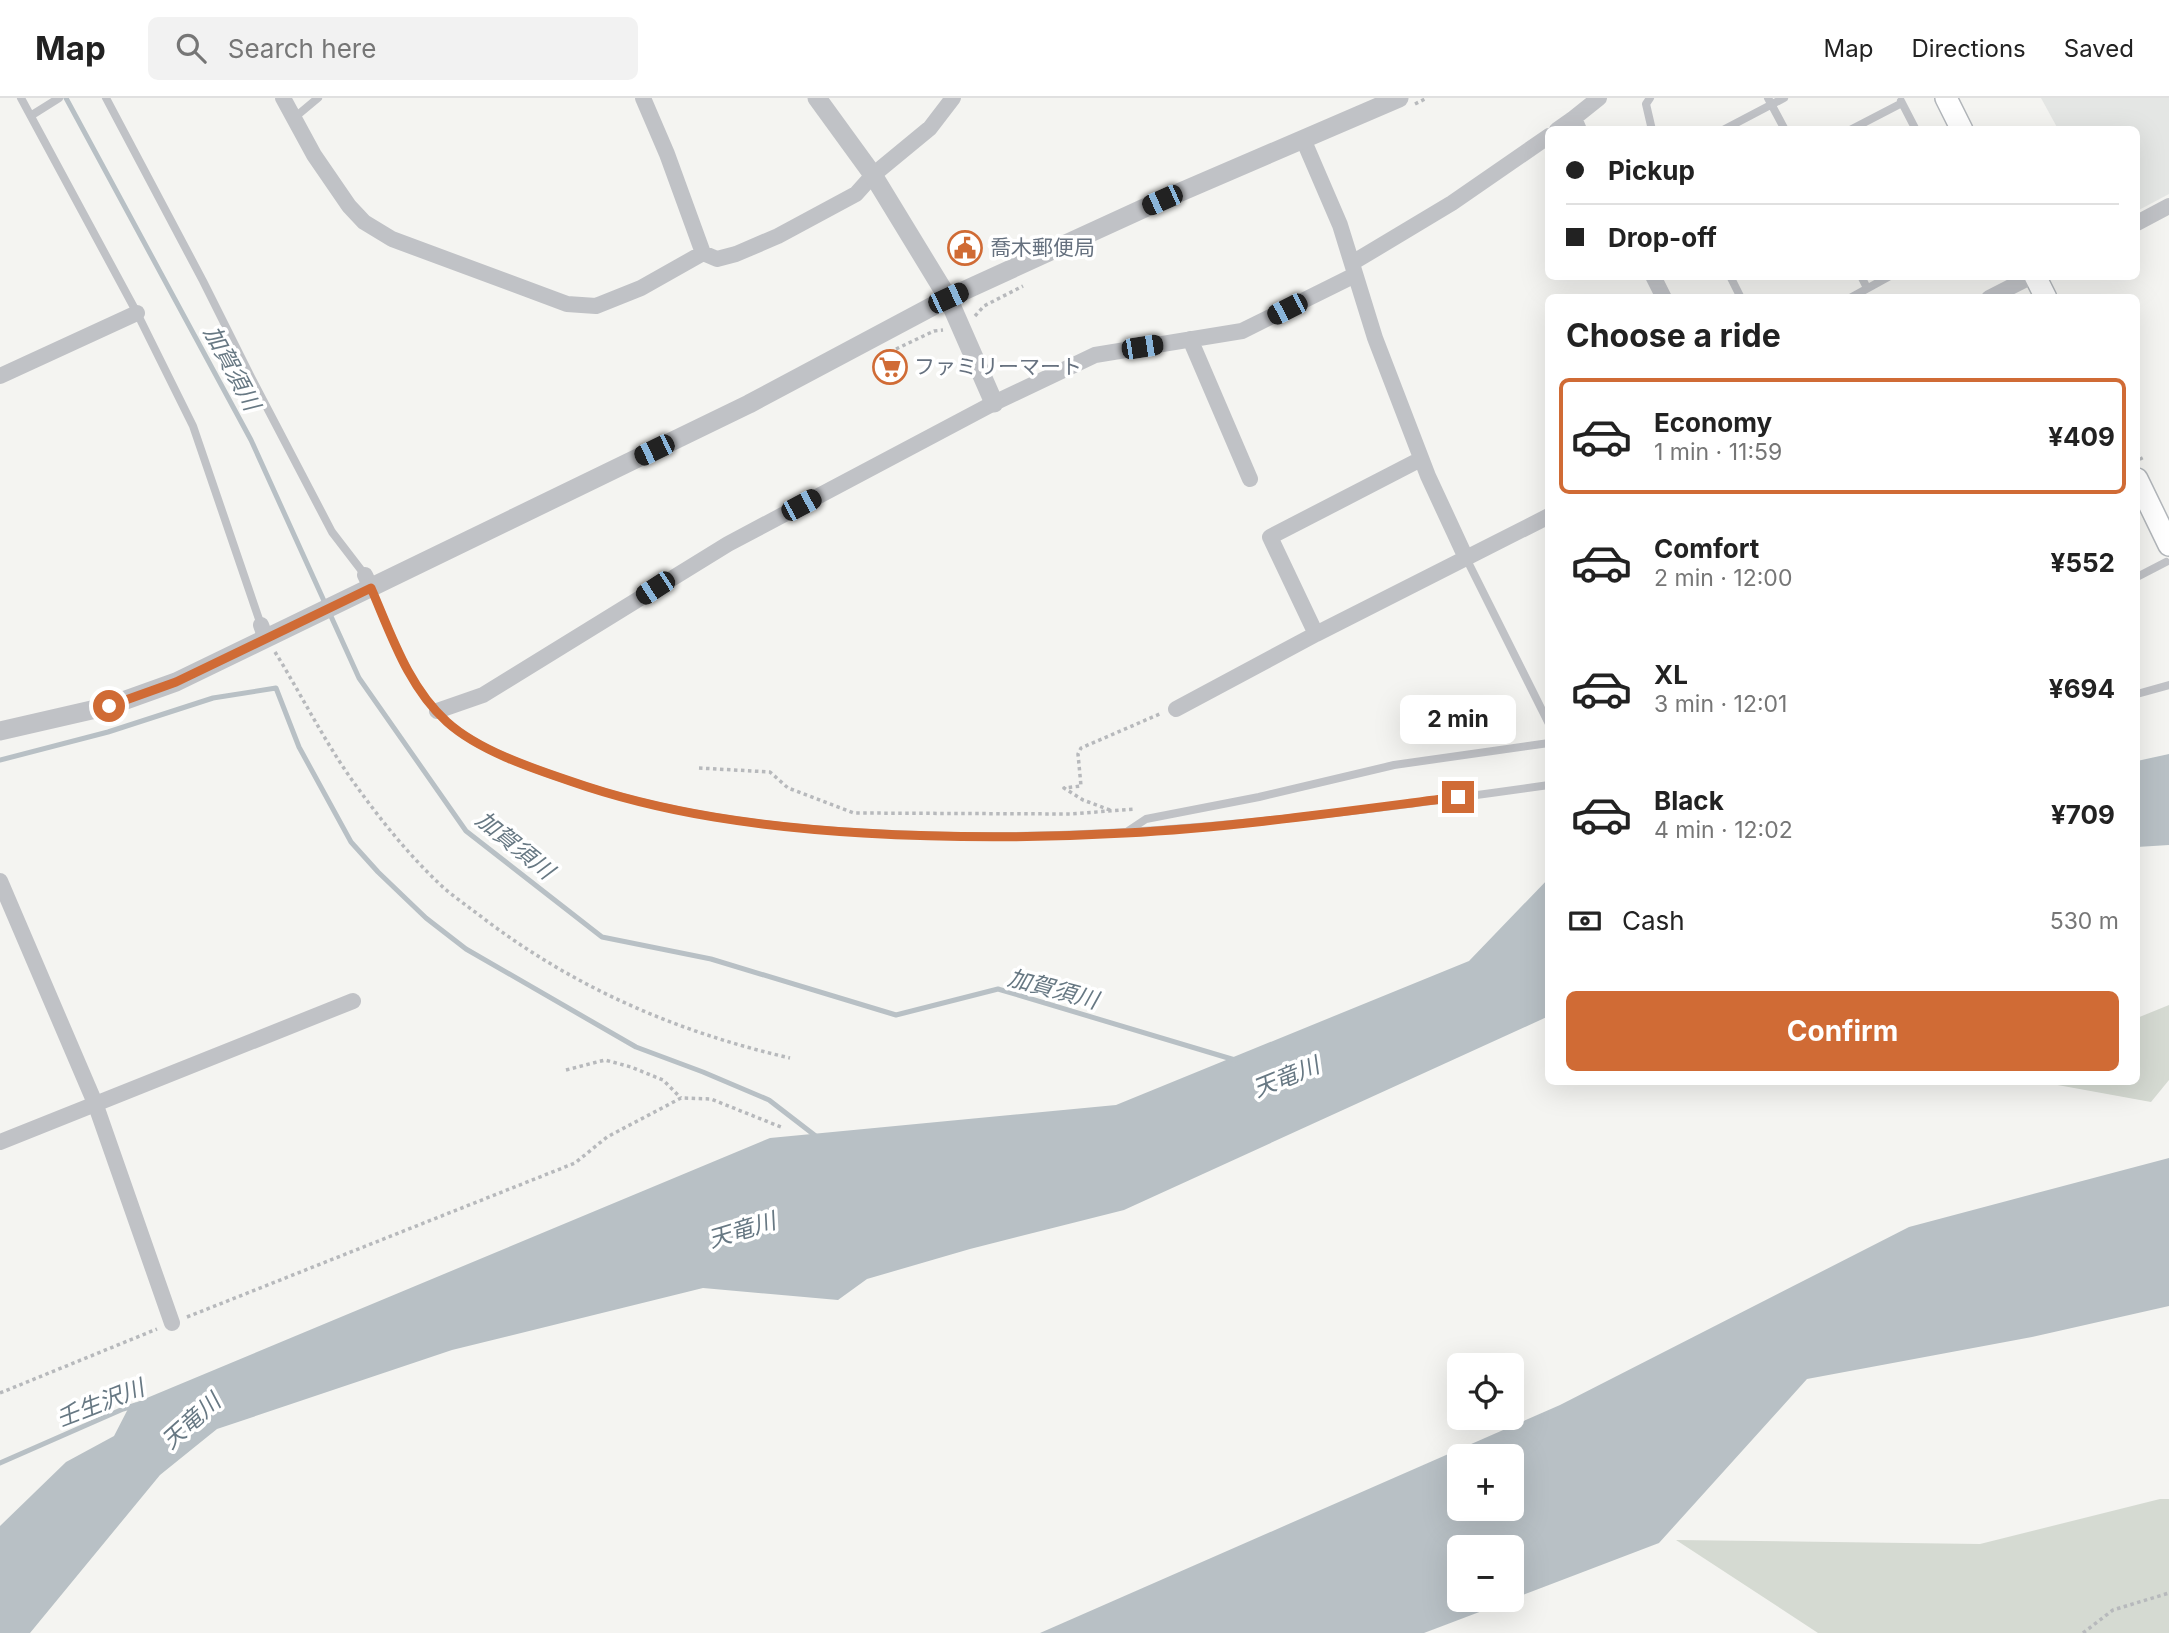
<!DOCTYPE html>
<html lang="en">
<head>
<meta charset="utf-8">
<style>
  :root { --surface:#fff; --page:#f2f2f2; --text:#222; --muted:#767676; --line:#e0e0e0; --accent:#d06b35 }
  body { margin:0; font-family:Inter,"Noto Sans JP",sans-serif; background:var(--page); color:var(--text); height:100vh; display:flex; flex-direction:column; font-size:26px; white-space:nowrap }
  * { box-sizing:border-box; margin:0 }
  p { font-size:23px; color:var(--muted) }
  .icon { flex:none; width:38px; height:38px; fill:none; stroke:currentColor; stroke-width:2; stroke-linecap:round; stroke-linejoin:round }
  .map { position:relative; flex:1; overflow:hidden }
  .drawer { position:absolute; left:1545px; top:196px; width:595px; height:791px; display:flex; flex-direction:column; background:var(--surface); border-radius:10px; box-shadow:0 7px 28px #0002 }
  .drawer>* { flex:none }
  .hud { position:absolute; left:1545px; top:28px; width:595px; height:154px; border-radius:10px; box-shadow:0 7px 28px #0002; display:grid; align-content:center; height:154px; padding:0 21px; background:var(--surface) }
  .tools { position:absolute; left:1447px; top:1255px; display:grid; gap:14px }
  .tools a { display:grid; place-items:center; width:77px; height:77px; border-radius:10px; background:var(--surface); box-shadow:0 7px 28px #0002; font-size:35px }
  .end { position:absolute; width:32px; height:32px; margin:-16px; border:9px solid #d06b35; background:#fff; box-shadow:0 0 0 4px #fff }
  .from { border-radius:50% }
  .bubble { position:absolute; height:49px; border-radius:10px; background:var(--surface); box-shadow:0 7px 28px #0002; font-size:23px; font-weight:700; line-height:49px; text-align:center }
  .car { position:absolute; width:21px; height:42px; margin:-21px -10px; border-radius:9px; box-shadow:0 0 5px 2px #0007; background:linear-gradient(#222 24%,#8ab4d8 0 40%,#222 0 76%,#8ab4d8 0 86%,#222 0) }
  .hud b { display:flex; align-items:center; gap:24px; height:66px; font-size:26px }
  .hud b+b { border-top:2px solid var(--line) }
  .hud i { width:18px; height:18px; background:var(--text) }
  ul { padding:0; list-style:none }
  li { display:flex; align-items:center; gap:21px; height:116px; margin:0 14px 10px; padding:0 7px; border:4px solid transparent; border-radius:10px }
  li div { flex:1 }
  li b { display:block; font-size:26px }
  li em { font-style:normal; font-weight:700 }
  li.current { border-color:var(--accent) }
  li>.icon { width:63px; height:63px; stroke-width:1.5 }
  h2 { padding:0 21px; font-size:32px; line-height:84px }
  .pay { display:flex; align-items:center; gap:18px; height:77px; padding:0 21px; font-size:26px }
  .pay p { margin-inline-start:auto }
  .button { display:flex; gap:14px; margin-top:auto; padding:14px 21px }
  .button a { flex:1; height:80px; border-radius:10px; background:var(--accent); color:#fff; font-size:28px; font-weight:700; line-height:80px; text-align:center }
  header { display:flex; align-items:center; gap:42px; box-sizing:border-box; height:98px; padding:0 35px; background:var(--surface); border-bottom:2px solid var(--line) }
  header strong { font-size:33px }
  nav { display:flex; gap:38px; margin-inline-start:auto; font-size:24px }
  .search { width:490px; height:63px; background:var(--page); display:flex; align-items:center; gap:18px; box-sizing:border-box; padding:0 24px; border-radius:10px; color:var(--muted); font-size:26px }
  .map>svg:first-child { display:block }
  .built { fill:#e4e6e4 }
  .green { fill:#d5dad2 }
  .water { fill:#b8c0c5; fill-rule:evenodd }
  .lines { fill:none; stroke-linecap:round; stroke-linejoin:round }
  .stream { stroke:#b8c0c5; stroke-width:5 }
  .secondary-casing { stroke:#b2b6ba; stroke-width:24 }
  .path { stroke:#b7b9bc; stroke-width:3.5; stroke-dasharray:3.5 3.5; stroke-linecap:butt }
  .service { stroke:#c0c2c6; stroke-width:8 }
  .minor { stroke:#c0c2c6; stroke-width:16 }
  .tertiary { stroke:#c0c2c6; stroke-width:19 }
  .secondary { stroke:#fff; stroke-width:21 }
  .route { stroke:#d06b35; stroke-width:9 }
  .labels { text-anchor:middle; stroke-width:7; stroke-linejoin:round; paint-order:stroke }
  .poi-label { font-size:21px; fill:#66717f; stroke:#fff; text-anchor:start }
  .water-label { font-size:23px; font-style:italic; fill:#677883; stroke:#fff }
</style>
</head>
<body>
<header>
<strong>Map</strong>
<div class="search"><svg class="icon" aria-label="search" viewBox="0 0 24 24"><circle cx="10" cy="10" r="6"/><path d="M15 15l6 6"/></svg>Search here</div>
<nav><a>Map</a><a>Directions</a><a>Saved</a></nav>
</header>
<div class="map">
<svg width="2169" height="1535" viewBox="0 0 2169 1535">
  <rect width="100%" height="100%" fill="#f4f4f1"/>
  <!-- built -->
  <path class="built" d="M2041,0H2169V96L2137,113V32L2058,31Z"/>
  <!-- green -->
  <path class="green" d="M2169,907V982L2151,1004L2041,984H2137V920Z
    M2160,1401H2169V1535H1818L1676,1442L1980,1446Z"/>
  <!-- water -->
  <path class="water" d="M2169,656V747L2137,749V663Z
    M1549,780V918L1124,1112L970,1151L867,1181L838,1202L703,1190L452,1252L217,1331L160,1377L30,1535H0V1428L66,1364L114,1338L130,1307L770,1040L1116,1007L1469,863Z
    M2169,1060V1208L2032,1239L1807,1281L1659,1445L1512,1501V1449H1460V1502H1511L1424,1535H1040L1560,1307L1909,1129ZM1460,1358H1512V1410H1460Z"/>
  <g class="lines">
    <!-- stream -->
    <path class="stream" d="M66,0L251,342L359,580L466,733L602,839L711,861L896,917L998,891L1235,962
      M0,662L108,634L213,600L276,590L299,649L351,744L378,774L426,820L466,851L636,949L703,974L769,1002L817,1039
      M0,1365L123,1311L136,1307"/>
    <!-- secondary casing -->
    <g class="secondary-casing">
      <path id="secondary" d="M1946,0L1962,32
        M2035,178L2046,200
        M2137,381L2169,447"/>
    </g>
    <!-- path -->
    <path class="path" d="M1415,6L1427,0
      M975,218L984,208L1023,188
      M896,251L934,233L943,232
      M2137,353L2142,362
      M275,554C301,596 323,641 352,682C379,720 410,759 445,791C457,801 470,810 483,820C575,890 677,934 790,960
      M699,670L770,674L788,690L854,715L1070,716L1135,711
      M1110,712L1083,702L1064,690L1081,688L1078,656L1081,650L1162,615
      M566,972L605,962L631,969L663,982L681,1000
      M187,1219L575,1065L607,1039L681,1000L711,1001L781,1029
      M0,1295L157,1231
      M2083,1535L2113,1512L2169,1495"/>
    <!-- service -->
    <path class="service" d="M21,0L137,215L193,328L261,527
      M106,0L203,183L251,279L332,434L365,477
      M1650,0L1646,6L1652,32
      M1768,0L1785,32
      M1901,3L1916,32
      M32,17L59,0
      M294,20L318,0
      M1723,32L1784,0
      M1850,32L1902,5
      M1730,178L1741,200
      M1861,178L1867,190
      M1850,200L1890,178
      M1466,460L1549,626
      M2137,479L2166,464
      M371,490C391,536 408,588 446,623C476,651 529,669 567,682C664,716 767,730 870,735C1097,748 1324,719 1549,687
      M2137,596L2169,587
      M1128,733L1146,721L1259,699L1394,667L1549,645"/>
    <!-- minor -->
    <path class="minor" d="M283,0L314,57L349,108L364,124L392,141L567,206L596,208L641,190L703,155
      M643,0L667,56L703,155L717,161L736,156L778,138L856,96L873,77L930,30L953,0
      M1574,20L1599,0
      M1557,32L1574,20L1579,32
      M1303,41L1340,127L1375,240L1428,378L1466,460
      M2137,125L2169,108
      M1352,165L1452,105L1549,38
      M1653,178L1664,200
      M1989,200L2032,178
      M1190,241L1250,381
      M0,278L137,215
      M365,477L371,490
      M261,527L266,541
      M1316,536L1270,439L1421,361
      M1176,611L1316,536L1549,418
      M437,613L483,597L728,446L994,305L1095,257L1242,233L1355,177
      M0,783L95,1005L172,1225
      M0,1044L353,903"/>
    <!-- tertiary -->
    <path class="tertiary" d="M817,0L873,77L948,200L994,305
      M0,633L109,608L176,584L749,306L948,200L1162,102L1399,0"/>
    <!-- secondary -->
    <use href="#secondary" class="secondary"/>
  </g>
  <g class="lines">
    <!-- route -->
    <path class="route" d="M109,608L176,584L371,490C391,536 408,589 447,624C478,652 531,670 570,683C664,716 764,729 863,735C950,740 1038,740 1125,735C1236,729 1347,713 1458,699"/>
  </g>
  <!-- icons -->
  <defs>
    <g id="civic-ring" transform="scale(1.75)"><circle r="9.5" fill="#fff" stroke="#d06b35" stroke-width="1.5"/><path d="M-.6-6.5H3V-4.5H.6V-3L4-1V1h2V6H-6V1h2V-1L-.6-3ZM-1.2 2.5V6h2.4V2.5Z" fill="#d06b35"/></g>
    <g id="supermarket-ring" transform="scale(1.75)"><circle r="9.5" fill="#fff" stroke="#d06b35" stroke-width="1.5"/><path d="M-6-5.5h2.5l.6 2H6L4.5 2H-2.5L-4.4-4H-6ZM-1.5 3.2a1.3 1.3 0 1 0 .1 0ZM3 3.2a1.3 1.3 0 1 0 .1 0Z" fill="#d06b35"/></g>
  </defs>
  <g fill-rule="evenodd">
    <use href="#civic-ring" x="965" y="150"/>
    <use href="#supermarket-ring" x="890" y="269"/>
  </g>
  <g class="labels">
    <!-- poi labels -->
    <g class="poi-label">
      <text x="990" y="157">喬木郵便局</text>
      <text x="914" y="276">ファミリーマート</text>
    </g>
    <!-- water labels -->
    <g class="water-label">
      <text transform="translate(232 270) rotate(62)" y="8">加賀須川</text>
      <text transform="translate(515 747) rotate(39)" y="8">加賀須川</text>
      <text transform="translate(1053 891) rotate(15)" y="8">加賀須川</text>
      <text transform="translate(1286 979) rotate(-22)" y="8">天竜川</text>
      <text transform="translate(742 1132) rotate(-17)" y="8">天竜川</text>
      <text transform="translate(100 1305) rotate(-21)" y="8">壬生沢川</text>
      <text transform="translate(191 1323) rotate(-42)" y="8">天竜川</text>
    </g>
  </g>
</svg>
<div class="tools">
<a><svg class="icon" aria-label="locate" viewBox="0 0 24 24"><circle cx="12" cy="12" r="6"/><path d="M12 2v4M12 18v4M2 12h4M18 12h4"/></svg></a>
<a>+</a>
<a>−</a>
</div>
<i class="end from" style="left:109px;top:608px"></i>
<i class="end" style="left:1458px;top:699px"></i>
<div class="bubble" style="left:1400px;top:597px;width:116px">2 min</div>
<i class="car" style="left:1162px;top:102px;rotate:246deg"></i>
<i class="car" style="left:948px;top:200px;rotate:65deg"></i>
<i class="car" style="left:1287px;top:211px;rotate:243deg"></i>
<i class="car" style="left:1142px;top:249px;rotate:81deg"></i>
<i class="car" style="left:654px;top:352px;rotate:244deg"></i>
<i class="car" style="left:801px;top:407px;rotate:62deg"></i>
<i class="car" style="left:655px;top:490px;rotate:237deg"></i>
<div class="hud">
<b><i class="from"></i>Pickup</b>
<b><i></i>Drop-off</b>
</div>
<section class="drawer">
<h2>Choose a ride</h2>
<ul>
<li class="current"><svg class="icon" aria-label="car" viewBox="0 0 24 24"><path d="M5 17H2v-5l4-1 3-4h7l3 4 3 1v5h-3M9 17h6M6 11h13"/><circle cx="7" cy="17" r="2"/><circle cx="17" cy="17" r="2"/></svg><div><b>Economy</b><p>1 min · 11:59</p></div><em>¥409</em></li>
<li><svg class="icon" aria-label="car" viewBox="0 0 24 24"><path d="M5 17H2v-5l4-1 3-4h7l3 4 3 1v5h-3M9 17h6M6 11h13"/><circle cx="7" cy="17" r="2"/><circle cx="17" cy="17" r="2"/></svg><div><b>Comfort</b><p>2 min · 12:00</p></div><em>¥552</em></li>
<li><svg class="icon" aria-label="car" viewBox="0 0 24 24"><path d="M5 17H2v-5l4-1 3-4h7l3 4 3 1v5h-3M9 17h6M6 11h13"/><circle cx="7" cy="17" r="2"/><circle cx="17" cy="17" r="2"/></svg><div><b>XL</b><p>3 min · 12:01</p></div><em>¥694</em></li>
<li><svg class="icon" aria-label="car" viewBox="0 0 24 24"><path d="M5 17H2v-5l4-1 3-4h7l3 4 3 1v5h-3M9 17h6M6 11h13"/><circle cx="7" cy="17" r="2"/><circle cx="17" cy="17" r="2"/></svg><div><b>Black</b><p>4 min · 12:02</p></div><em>¥709</em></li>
</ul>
<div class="pay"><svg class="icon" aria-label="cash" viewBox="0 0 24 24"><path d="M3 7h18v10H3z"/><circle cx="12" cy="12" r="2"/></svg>Cash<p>530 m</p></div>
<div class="button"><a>Confirm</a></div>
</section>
</div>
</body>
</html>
